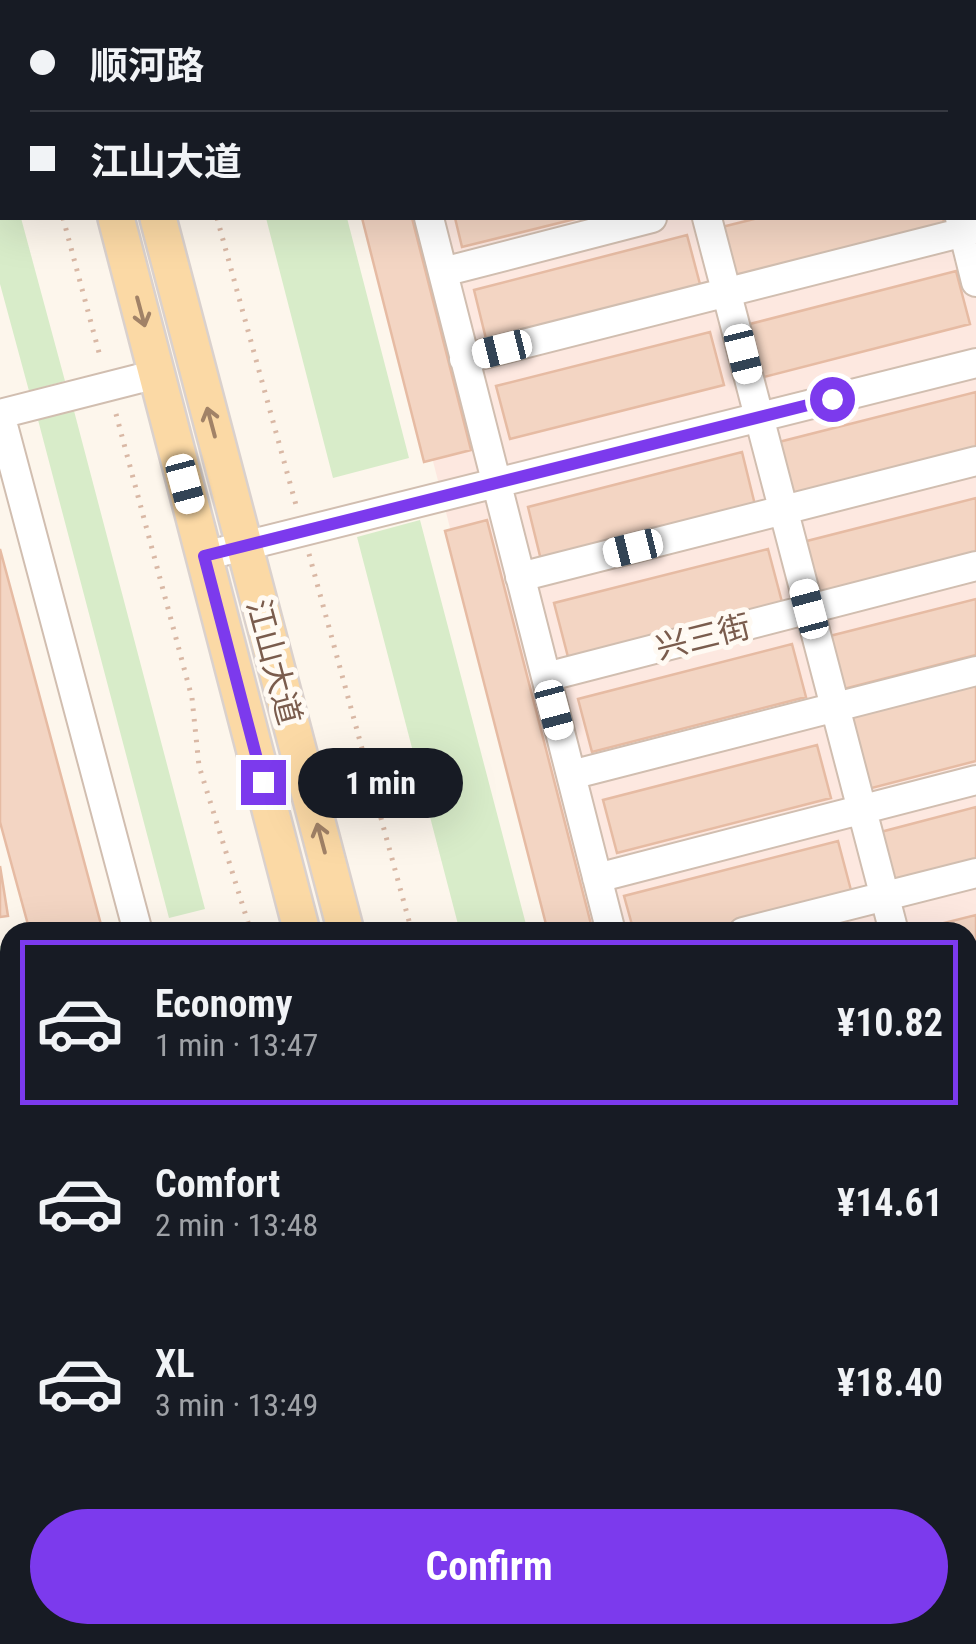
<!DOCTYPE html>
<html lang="en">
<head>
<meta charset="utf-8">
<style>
  :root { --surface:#171b24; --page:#20242c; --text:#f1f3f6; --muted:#9ea1a6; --line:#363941; --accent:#7c3aed }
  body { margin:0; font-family:"Roboto Condensed","Noto Sans SC",sans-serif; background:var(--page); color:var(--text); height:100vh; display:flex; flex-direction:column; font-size:38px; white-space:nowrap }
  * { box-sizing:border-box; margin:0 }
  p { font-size:32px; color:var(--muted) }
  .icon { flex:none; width:55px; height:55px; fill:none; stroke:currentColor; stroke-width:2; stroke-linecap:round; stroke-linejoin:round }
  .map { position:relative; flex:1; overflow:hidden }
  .panel { position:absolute; left:0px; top:922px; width:978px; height:722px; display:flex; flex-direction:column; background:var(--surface); border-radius:30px 30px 0 0; box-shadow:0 10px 40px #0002 }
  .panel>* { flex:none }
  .guide { position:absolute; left:0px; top:0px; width:978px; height:220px; box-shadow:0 10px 40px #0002; display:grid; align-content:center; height:220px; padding:0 30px; background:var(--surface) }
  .end { position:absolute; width:45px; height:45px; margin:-22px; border:12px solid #7c3aed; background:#fff; box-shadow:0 0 0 5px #fff }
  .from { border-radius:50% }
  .bubble { position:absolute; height:70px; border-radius:35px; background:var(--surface); box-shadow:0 10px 40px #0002; font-size:32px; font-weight:700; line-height:70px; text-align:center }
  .car { position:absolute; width:30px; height:60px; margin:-30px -15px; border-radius:12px; box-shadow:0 0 8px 2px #0007; background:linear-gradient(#fff 24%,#345 0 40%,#fff 0 76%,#345 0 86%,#fff 0) }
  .guide b { display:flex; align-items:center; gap:35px; height:95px; font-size:38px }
  .guide b+b { border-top:2px solid var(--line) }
  .guide i { width:25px; height:25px; background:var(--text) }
  ul { padding:18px 0 0; list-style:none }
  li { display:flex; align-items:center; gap:30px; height:165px; margin:0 20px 15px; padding:0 10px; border:5px solid transparent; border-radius:0px }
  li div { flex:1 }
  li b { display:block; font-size:38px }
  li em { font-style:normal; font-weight:700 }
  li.selected { border-color:var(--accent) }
  li>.icon { width:90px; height:90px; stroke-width:1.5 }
  .primary-button { display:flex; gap:20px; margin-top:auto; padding:20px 30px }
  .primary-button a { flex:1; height:115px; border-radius:60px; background:var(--accent); color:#fff; font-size:40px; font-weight:700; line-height:115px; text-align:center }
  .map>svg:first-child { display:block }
  .residential { fill:#f5e8da }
  .commercial { fill:#fde8e0 }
  .green { fill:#d8ecc9 }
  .water { fill:#bfe3e8; stroke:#a5d3da; stroke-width:2.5 }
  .building { fill:#f3d5c3; stroke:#e6bba3; stroke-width:2.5 }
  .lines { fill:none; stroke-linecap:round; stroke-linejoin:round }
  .minor-casing { stroke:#d1beb0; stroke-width:32 }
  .major-casing { stroke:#dad1cd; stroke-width:40 }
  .path { stroke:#d9b8a5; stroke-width:5; stroke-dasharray:2.5 8; stroke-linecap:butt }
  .minor { stroke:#fff; stroke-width:28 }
  .major { stroke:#fbd9a5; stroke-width:35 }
  .oneway { stroke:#a18267 }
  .route { stroke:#7c3aed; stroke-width:12 }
  .labels { text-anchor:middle; stroke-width:10; stroke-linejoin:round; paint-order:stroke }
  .street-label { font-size:32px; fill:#7a5c4d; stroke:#fffaf3 }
</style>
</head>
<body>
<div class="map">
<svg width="976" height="1644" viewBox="0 0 976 1644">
  <rect width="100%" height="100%" fill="#fdf6ec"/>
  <!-- residential -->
  <path class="residential" d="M976,1312V1644H755L752,1635H968V1314Z"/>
  <!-- commercial -->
  <path class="commercial" d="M315,0H976V1263L968,1266V932H553L371,218H975V2Z"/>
  <!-- green -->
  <path class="green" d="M0,139L2,218H21L65,381L29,391L0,284Z
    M266,218H347L409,458L333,478Z
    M73,407L205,909L169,918L37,416Z
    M420,520L528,932H460L357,537Z
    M10,945V1331L0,1334V946Z
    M10,1369V1474L0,1476V1372Z
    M10,1514V1635H159L161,1644H0V1516Z"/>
  <!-- water -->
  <path class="water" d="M0,1041C12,1061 13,1076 0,1096Z"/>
  <!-- building -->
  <path class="building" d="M308,0H358L359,2H308Z
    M399,0H613L603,2Z
    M808,0H890V2H808Z
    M915,0H976V10L975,2Z
    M362,218H412L471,450L424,462Z
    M455,218H579L462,247Z
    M758,218H943L945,226L731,281L718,228Z
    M687,235L701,288L487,343L474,290Z
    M956,271L970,324L756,379L742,326Z
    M710,332L724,385L510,439L496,386Z
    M976,392V448L785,497L771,444Z
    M742,452L755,505L541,560L528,507Z
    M976,498V555L812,597L799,543Z
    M487,520L593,932H548L445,531Z
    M0,549L103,932H30L0,822Z
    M768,549L782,602L568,657L554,603Z
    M976,599V655L832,692L818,639Z
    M792,644L806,697L592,752L578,699Z
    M976,680V761L864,790L845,714Z
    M817,745L831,798L617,853L603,800Z
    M976,807V864L887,886L873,834Z
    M838,841L852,894L701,932H634L624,896Z
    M0,866L8,916L0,917Z
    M976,915V972L968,974V932H908Z
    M976,1015V1072L968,1074V1017Z
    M976,1120V1177L968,1179V1122Z
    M976,1221V1272L968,1274V1223Z
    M976,1318V1362L968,1365V1321Z
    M976,1450V1492L968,1495V1453Z
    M976,1591V1632L968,1634V1594Z
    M215,1635H296L298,1644H217Z
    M777,1635H834L837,1644H780Z
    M871,1635H965L931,1644H874Z"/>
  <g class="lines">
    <!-- minor casing -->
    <g class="minor-casing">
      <path id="minor" d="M373,0L374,2
        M650,0L651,2
        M905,0L906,2
        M694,2L704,0
        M975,47L976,46
        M975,133H976
        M429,218L611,932
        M707,218L894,932
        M960,218L976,282
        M443,272L652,218
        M464,359L976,229
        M0,414L138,932
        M0,414L157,374
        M204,556L976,363
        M520,577L976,461
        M546,677L976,566
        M571,775L976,671
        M597,878L976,780
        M743,932L976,873
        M968,997L976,995
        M968,1085L976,1082
        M968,1196L976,1194
        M968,1293L976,1290
        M0,1352L10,1349
        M968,1432L976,1430
        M0,1499L10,1496
        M968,1509L976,1507
        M968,1582L976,1580
        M322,1635L324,1644
        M734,1635L737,1644"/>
    </g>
    <!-- major casing -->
    <g class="major-casing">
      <path id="major" d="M59,0L60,2
        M102,0V2
        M116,218L302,932
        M158,218L346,932
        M490,1635L493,1644
        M532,1635L534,1644"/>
    </g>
    <!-- path -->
    <path class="path" d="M5,0L6,2
      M158,0L159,2
      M63,218L101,360
      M217,218L296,505
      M116,414L192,698L199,766L251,932
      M309,554L412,932
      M442,1635L445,1644
      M604,1635L606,1644"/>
    <!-- minor -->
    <use href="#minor" class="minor"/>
    <!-- major -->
    <use href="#major" class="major"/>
  </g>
  <!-- one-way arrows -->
  <defs><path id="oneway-shaft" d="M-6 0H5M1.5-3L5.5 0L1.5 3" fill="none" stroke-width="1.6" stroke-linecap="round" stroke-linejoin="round" transform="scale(2.5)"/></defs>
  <g class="oneway">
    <use href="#oneway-shaft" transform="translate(141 312) rotate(75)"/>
    <use href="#oneway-shaft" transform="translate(211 422) rotate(-105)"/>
    <use href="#oneway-shaft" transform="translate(321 838) rotate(-105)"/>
  </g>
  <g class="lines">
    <!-- route -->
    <path class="route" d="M263,782L204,556L832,399"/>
  </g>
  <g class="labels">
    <!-- street labels -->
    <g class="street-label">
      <text transform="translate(703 637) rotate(-14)" y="11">兴三街</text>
      <text transform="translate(274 662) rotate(75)" y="11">江山大道</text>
    </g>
  </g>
</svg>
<i class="end from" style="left:832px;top:399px"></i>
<i class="end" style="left:263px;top:782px"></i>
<div class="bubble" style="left:298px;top:748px;width:165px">1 min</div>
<i class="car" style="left:502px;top:349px;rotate:256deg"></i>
<i class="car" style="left:743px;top:354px;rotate:166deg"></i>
<i class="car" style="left:185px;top:484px;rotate:165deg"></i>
<i class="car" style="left:633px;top:548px;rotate:256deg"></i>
<i class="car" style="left:809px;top:609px;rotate:345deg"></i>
<i class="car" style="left:554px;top:710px;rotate:165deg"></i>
<div class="guide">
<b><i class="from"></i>顺河路</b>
<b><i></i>江山大道</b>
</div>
<section class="panel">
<ul>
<li class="selected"><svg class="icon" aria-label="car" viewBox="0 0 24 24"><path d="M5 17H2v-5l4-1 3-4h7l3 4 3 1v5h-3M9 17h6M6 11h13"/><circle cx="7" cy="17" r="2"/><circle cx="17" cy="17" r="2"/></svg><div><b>Economy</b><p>1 min · 13:47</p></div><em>¥10.82</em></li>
<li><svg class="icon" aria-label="car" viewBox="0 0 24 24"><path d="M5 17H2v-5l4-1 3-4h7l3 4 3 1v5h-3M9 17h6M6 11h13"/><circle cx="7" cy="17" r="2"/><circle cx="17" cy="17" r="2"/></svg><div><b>Comfort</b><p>2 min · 13:48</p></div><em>¥14.61</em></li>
<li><svg class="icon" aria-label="car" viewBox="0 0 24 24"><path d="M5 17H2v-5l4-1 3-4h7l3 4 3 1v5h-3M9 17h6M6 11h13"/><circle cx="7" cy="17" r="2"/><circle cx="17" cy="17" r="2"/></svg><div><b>XL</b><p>3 min · 13:49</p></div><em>¥18.40</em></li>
</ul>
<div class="primary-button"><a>Confirm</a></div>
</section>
</div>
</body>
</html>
